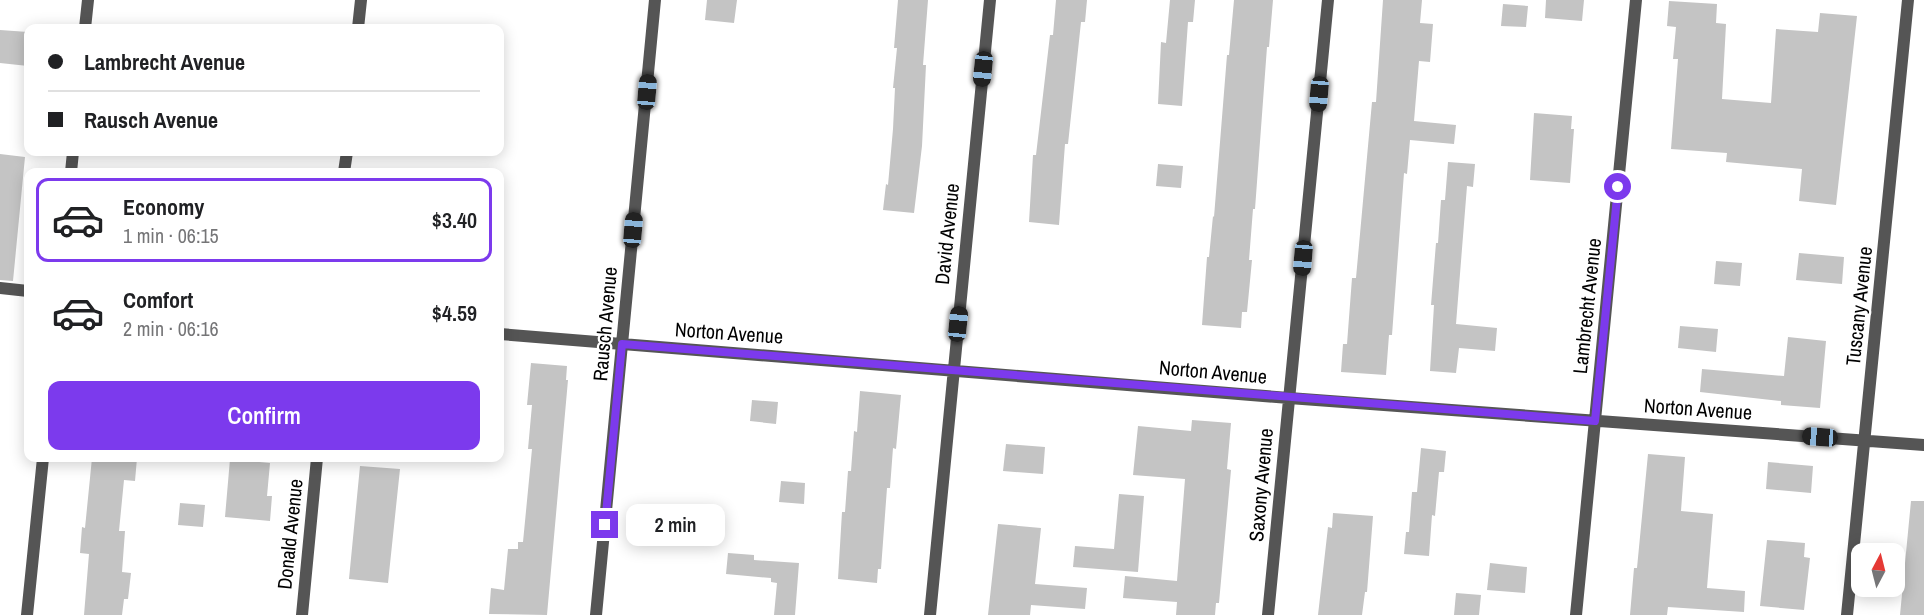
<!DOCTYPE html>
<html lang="en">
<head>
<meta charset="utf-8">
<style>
  :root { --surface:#fff; --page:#f6f6f6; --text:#202124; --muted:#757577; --line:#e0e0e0; --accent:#7c3aed }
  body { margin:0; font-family:"Archivo Narrow",sans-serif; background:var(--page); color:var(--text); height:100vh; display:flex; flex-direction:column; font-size:22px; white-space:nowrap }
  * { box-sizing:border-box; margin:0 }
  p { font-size:20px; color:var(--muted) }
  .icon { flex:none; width:33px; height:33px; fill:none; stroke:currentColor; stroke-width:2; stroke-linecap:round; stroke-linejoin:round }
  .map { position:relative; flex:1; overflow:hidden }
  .sheet { position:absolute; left:24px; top:168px; width:480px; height:294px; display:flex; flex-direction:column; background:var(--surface); border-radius:12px; box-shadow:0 3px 15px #0003 }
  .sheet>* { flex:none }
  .hud { position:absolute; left:24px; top:24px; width:480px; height:132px; border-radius:12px; box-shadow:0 3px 15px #0003; display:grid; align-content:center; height:132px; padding:0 24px; background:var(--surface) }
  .needle { width:39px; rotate:7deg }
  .tools { position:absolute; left:1851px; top:543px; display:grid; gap:12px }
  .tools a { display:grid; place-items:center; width:54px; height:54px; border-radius:12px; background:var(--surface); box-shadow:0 3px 15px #0003; font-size:30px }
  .end { position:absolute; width:27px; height:27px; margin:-14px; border:8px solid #7c3aed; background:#fff; box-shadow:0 0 0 3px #fff }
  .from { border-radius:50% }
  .bubble { position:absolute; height:42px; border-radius:12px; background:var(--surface); box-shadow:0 3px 15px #0003; font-size:20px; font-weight:600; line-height:42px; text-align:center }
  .car { position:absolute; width:18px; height:36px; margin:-18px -9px; border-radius:8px; box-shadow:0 0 4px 2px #0007; background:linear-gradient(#222 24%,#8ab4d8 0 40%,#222 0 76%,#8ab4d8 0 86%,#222 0) }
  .hud b { display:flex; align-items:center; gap:21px; height:57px; font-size:22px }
  .hud b+b { border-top:2px solid var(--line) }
  .hud i { width:15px; height:15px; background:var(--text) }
  ul { padding:10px 0 0; list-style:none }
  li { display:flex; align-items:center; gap:18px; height:84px; margin:0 12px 9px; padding:0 12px; border:3px solid transparent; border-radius:12px }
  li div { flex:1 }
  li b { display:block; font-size:22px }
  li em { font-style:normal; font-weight:600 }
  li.selected { border-color:var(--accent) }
  li>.icon { width:54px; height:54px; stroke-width:1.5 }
  .action { display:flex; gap:12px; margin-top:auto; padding:12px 24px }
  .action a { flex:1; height:69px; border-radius:12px; background:var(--accent); color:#fff; font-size:24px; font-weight:600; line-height:69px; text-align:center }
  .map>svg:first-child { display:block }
  .building { fill:#c4c4c4 }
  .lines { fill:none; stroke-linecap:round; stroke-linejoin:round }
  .street { stroke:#555; stroke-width:12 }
  .route { stroke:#7c3aed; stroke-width:8 }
  .labels { text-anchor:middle; stroke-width:4.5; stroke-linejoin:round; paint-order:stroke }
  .street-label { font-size:20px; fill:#000; stroke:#fff }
</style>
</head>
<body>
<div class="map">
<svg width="1924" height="615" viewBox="0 0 1924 615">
  <rect width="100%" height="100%" fill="#fff"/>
  <!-- building -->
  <path class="building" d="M707,0H737L734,23L705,20Z
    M898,0H928L923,65H926L922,146L914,213L883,210L886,184L888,185L893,129L895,88H893L897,48H894Z
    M1056,0H1087L1085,22H1081L1068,144H1065L1059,225L1029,222L1033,155H1036L1050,35H1053Z
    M1170,0H1195L1193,22H1188L1182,106L1158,104L1161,42L1166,43Z
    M1234,0H1273L1269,47H1267L1255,209H1253L1249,260H1252L1247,312H1242L1241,328L1202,325L1207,257H1209L1213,216L1214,217L1227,55H1229Z
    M1383,0H1422L1420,23L1433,24L1430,62L1419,61L1414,121L1456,125L1454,144L1410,140L1407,174L1404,173L1392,335H1389L1386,375L1341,372L1343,344H1347L1352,278H1356L1372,102H1376Z
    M1546,0H1584L1582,21L1545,18Z
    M1669,1L1717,4L1716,23L1726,24L1722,99L1771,103L1776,29L1818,32L1820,13L1857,16L1836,205L1799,201L1802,169L1726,162L1727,153L1671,149L1678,59H1673L1676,27L1667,26Z
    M1503,4L1528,6L1526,27L1501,26Z
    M0,30L28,32V66L0,63Z
    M1534,113L1572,116L1571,129H1574L1570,183L1530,180Z
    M0,154L25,157L13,281L0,280Z
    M1448,162L1475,164L1473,187L1467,186L1456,324L1497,328L1495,351L1459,348L1456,373L1430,371L1434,305H1431L1436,243H1438L1441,200H1445Z
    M1158,164L1183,166L1181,188L1156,186Z
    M1799,253L1844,257L1842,284L1796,280Z
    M1716,261L1742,263L1740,286L1714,284Z
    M1680,326L1718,329L1716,352L1678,348Z
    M1788,337L1826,341L1820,408L1781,405V401L1700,392L1702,369L1784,376Z
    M531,363L567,366L566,380H568L547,615L489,614L491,588L504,590L508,549H518V542H523L532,449H528L532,405H527Z
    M860,391L901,395L896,449L893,448L890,488H887L881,569H878L877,583L838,579L842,512H845L848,471H851L854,431L857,432Z
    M752,400L778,402L776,424L750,421Z
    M1192,420L1231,423L1227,469L1231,470L1219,603H1216L1215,615H1176L1177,602L1123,598L1125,576L1177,581L1185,479L1133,475L1138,426L1191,431Z
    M1006,444L1045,447L1043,474L1003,471Z
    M1421,448L1446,451L1444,472H1439L1435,516L1432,515L1429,556L1404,554L1406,532H1409L1412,492H1417Z
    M1648,454L1685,457L1681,511L1713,514L1707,588L1745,591L1744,612L1668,607L1667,615H1630L1634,568H1637Z
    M92,458H137L135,481L124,480L119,531H125L122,572L131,573L128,599H124L122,615H84L89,554L80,553L82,527L85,528Z
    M230,459L270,463L267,496H272L270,521L225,517Z
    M1768,462L1813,466L1811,493L1766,489Z
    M360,466L400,469L388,583L349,579Z
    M781,481L805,483L804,504L779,502Z
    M1119,494L1144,496L1138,572L1073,567L1075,546L1114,549Z
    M1911,501H1924V615H1900Z
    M180,503L205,505L203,527L178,525Z
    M1333,513L1373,516L1367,592H1365L1362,615H1318L1328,527L1332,528Z
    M998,524L1041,528L1035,584L1087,588L1085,609L1031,605L1030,615H988Z
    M1767,540L1805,543L1804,557L1810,558L1804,610L1760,606Z
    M728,553L754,555V560L799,563L795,615H774L777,583L771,582V578L726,574Z
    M1490,563L1527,567L1525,593L1487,590Z
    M1456,593L1481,595L1479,615H1454Z"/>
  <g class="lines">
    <!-- street -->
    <path class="street" d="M85,28L88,0
      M358,28L361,0
      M71,172L73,152
      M344,172L347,152
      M0,288L28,291
      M500,334L1289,398L1924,445
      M27,615L43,458
      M302,615L317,458
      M596,615L655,0
      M930,615L990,0
      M1268,615L1328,0
      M1576,615L1636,0
      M1847,615L1908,0"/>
  </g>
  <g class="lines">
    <!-- route -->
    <path class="route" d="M605,525L622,344L1595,421L1618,187"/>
  </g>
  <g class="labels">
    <!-- street labels -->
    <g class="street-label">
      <text transform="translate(947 234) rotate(-84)" y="7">David Avenue</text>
      <text transform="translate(1587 306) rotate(-84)" y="7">Lambrecht Avenue</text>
      <text transform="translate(1859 306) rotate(-84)" y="7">Tuscany Avenue</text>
      <text transform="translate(605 324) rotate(-85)" y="7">Rausch Avenue</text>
      <text transform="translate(729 333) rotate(4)" y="7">Norton Avenue</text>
      <text transform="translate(1213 372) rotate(5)" y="7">Norton Avenue</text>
      <text transform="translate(1698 409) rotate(4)" y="7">Norton Avenue</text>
      <text transform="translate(1261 485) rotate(-85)" y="7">Saxony Avenue</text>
      <text transform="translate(290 534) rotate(-84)" y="7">Donald Avenue</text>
    </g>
  </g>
</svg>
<div class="tools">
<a><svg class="needle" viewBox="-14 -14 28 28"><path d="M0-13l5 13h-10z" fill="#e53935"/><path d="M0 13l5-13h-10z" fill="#757577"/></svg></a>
</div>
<i class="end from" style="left:1618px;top:187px"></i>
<i class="end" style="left:605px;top:525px"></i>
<div class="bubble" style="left:626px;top:504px;width:99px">2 min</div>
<i class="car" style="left:983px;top:69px;rotate:186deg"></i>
<i class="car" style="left:647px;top:92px;rotate:5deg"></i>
<i class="car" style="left:1319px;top:94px;rotate:185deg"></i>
<i class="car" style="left:633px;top:230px;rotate:5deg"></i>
<i class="car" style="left:1303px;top:258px;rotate:185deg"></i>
<i class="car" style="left:958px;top:324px;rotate:6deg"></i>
<i class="car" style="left:1820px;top:437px;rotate:274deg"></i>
<div class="hud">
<b><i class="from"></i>Lambrecht Avenue</b>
<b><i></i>Rausch Avenue</b>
</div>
<section class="sheet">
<ul>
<li class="selected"><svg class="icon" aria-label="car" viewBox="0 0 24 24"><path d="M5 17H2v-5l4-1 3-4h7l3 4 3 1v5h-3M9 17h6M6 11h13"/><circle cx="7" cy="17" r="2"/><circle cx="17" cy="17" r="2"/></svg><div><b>Economy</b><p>1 min · 06:15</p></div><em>$3.40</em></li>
<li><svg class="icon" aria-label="car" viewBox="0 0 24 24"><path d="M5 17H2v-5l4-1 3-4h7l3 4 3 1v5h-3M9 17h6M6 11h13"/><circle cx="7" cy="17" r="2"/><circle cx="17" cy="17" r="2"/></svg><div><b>Comfort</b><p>2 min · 06:16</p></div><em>$4.59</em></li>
</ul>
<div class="action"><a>Confirm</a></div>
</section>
</div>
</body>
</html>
